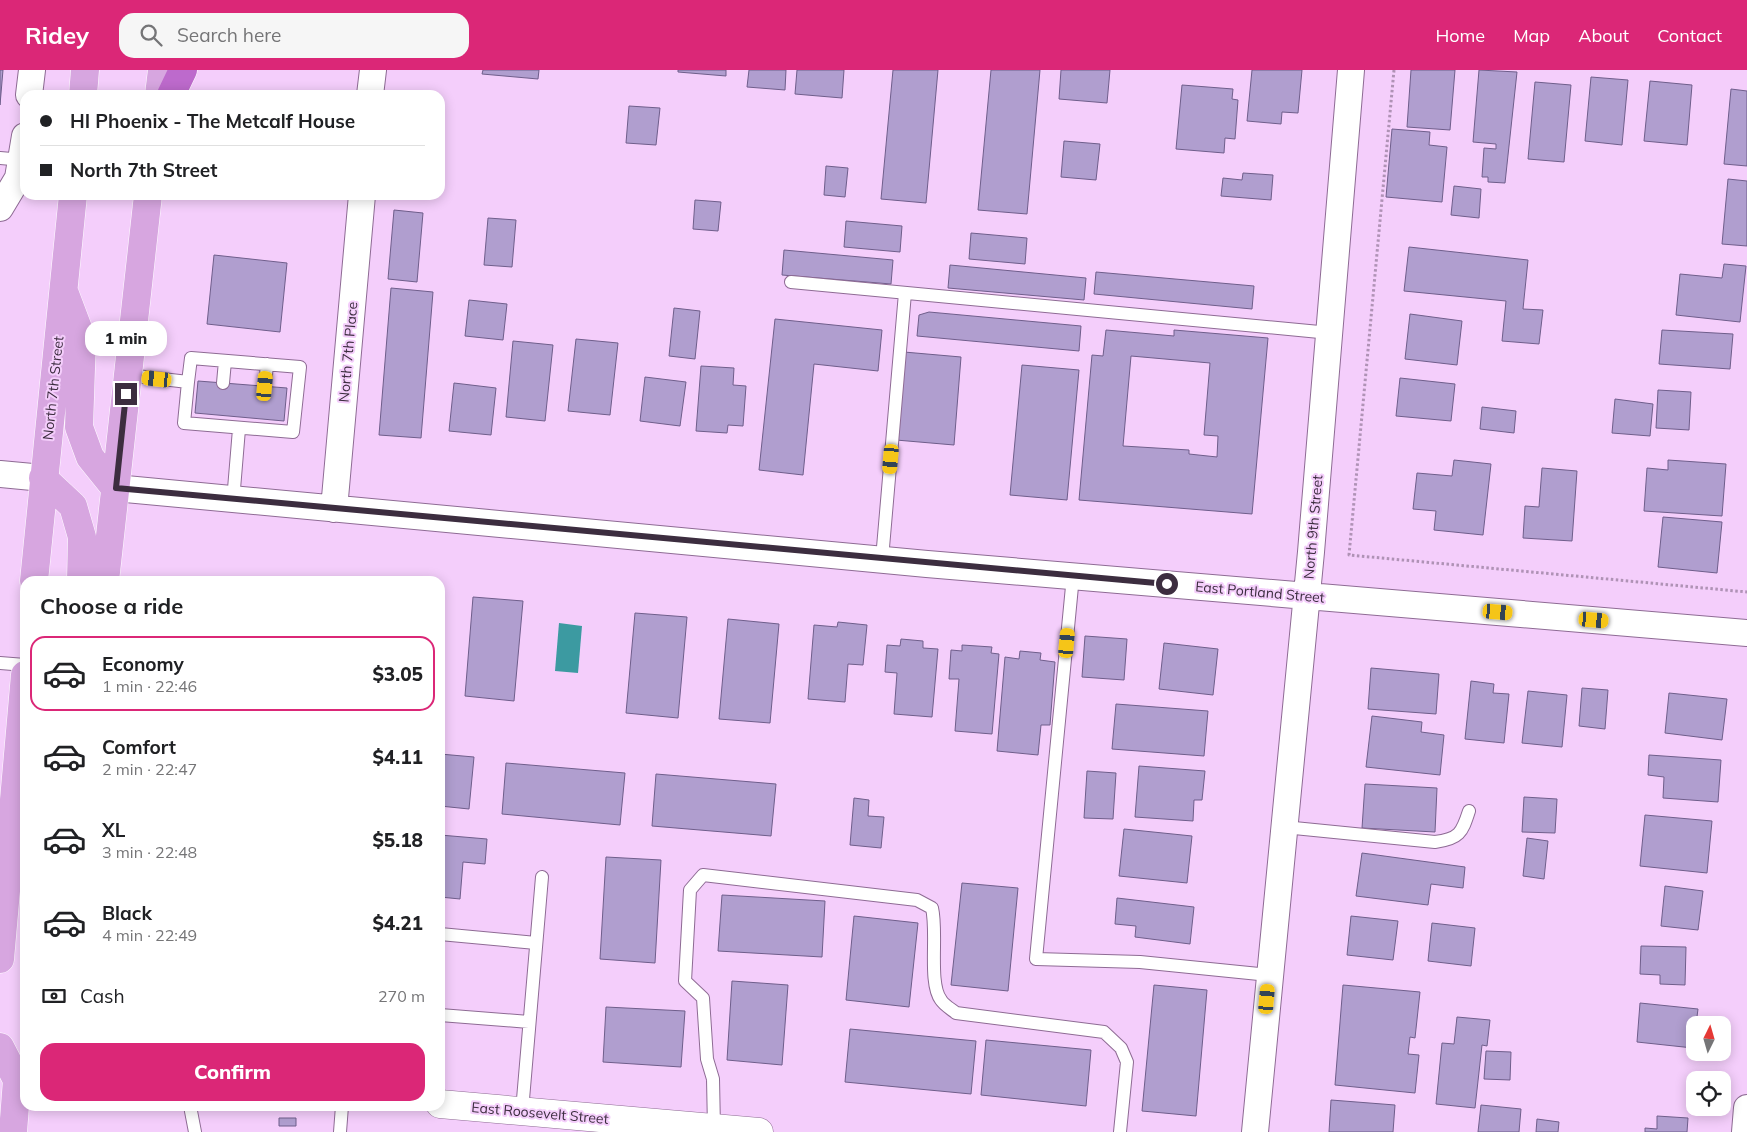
<!DOCTYPE html>
<html lang="en">
<head>
<meta charset="utf-8">
<style>
  :root { --surface:#fff; --page:#f6f6f6; --text:#202124; --muted:#757577; --line:#e0e0e0; --accent:#db2777 }
  body { margin:0; font-family:Mulish,sans-serif; background:var(--page); color:var(--text); height:100vh; display:flex; flex-direction:column; font-size:19px; white-space:nowrap }
  * { box-sizing:border-box; margin:0 }
  p { font-size:16px; color:var(--muted) }
  .icon { flex:none; width:28px; height:28px; fill:none; stroke:currentColor; stroke-width:2; stroke-linecap:round; stroke-linejoin:round }
  .map { position:relative; flex:1; overflow:hidden }
  .side { position:absolute; left:20px; top:506px; width:425px; height:535px; display:flex; flex-direction:column; background:var(--surface); border-radius:15px; box-shadow:0 2px 12px #0003 }
  .side>* { flex:none }
  .guide { position:absolute; left:20px; top:20px; width:425px; height:110px; border-radius:15px; box-shadow:0 2px 12px #0003; display:grid; align-content:center; height:110px; padding:0 20px; background:var(--surface) }
  .needle { width:32px; rotate:5deg }
  .buttons { position:absolute; left:1686px; top:946px; display:grid; gap:10px }
  .buttons a { display:grid; place-items:center; width:45px; height:45px; border-radius:10px; background:var(--surface); box-shadow:0 2px 12px #0003; font-size:25px }
  .end { position:absolute; width:22px; height:22px; margin:-11px; border:6px solid #3c2d3f; background:#fff; box-shadow:0 0 0 2px #fff }
  .from { border-radius:50% }
  .bubble { position:absolute; height:35px; border-radius:15px; background:var(--surface); box-shadow:0 2px 12px #0003; font-size:16px; font-weight:800; line-height:35px; text-align:center }
  .car { position:absolute; width:15px; height:30px; margin:-15px -8px; border-radius:6px; box-shadow:0 0 4px 1px #0007; background:linear-gradient(#f5c518 24%,#345 0 40%,#f5c518 0 76%,#345 0 86%,#f5c518 0) }
  .guide b { display:flex; align-items:center; gap:18px; height:48px; font-size:19px }
  .guide b+b { border-top:1px solid var(--line) }
  .guide i { width:12px; height:12px; background:var(--text) }
  ul { padding:0; list-style:none }
  li { display:flex; align-items:center; gap:15px; height:75px; margin:0 10px 8px; padding:0 10px; border:2px solid transparent; border-radius:15px }
  li div { flex:1 }
  li b { display:block; font-size:19px }
  li em { font-style:normal; font-weight:800 }
  li.on { border-color:var(--accent) }
  li>.icon { width:45px; height:45px; stroke-width:1.5 }
  h2 { padding:0 20px; font-size:22px; line-height:60px }
  .pay { display:flex; align-items:center; gap:12px; height:55px; padding:0 20px; font-size:19px }
  .pay p { margin-inline-start:auto }
  .action { display:flex; gap:10px; margin-top:auto; padding:10px 20px }
  .action a { flex:1; height:58px; border-radius:15px; background:var(--accent); color:#fff; font-size:20px; font-weight:800; line-height:58px; text-align:center }
  header { display:flex; align-items:center; gap:30px; box-sizing:border-box; height:70px; padding:0 25px; background:var(--accent); color:#fff }
  header strong { font-size:24px }
  nav { display:flex; gap:28px; margin-inline-start:auto; font-size:18px }
  .search { width:350px; height:45px; background:var(--page); display:flex; align-items:center; gap:12px; box-sizing:border-box; padding:0 18px; border-radius:15px; color:var(--muted); font-size:19px }
  .map>svg:first-child { display:block }
  .water { fill:#3c9aa1 }
  .building { fill:#b09ecf; stroke:#6f5e8b; fill-rule:evenodd }
  .lines { fill:none; stroke-linecap:round; stroke-linejoin:round }
  .service-casing { stroke:#8e6b94; stroke-width:14 }
  .minor-casing { stroke:#8e6b94; stroke-width:28 }
  .tertiary-casing { stroke:#8e6b94; stroke-width:29 }
  .primary-casing { stroke:#fff; stroke-width:29 }
  .motorway-casing { stroke:#fff; stroke-width:29 }
  .path { stroke:#af92b5; stroke-width:3; stroke-dasharray:2.5 2.5; stroke-linecap:butt }
  .service { stroke:#fff; stroke-width:12 }
  .minor { stroke:#fff; stroke-width:26 }
  .tertiary { stroke:#fff; stroke-width:28 }
  .primary { stroke:#d7a6e0; stroke-width:28 }
  .motorway { stroke:#bd6acc; stroke-width:28 }
  .route { stroke:#3c2d3f; stroke-width:6 }
  .labels { text-anchor:middle; stroke-width:4; stroke-linejoin:round; paint-order:stroke }
  .street-label { font-size:14px; fill:#3c2d3f; stroke:#f4cefb }
</style>
</head>
<body>
<header>
<strong>Ridey</strong>
<div class="search"><svg class="icon" aria-label="search" viewBox="0 0 24 24"><circle cx="10" cy="10" r="6"/><path d="M15 15l6 6"/></svg>Search here</div>
<nav><a>Home</a><a>Map</a><a>About</a><a>Contact</a></nav>
</header>
<div class="map">
<svg width="1747" height="1062" viewBox="0 0 1747 1062">
  <rect width="100%" height="100%" fill="#f4cefb"/>
  <!-- water -->
  <path class="water" d="M559,553L582,556L578,603L555,601Z"/>
  <!-- building -->
  <path class="building" d="M0,0H3L0,35Z
    M483,0H539L538,9L482,4Z
    M678,0H726V6L678,2Z
    M749,0H786L785,20L747,17Z
    M797,0H844L842,28L795,24Z
    M893,0H938L926,133L881,129Z
    M991,0H1040L1027,144L978,140Z
    M1061,0H1110L1107,33L1059,29Z
    M1252,0H1302L1298,43L1282,42L1281,54L1247,51Z
    M1411,0H1455L1450,60L1407,57Z
    M1479,0L1517,2L1505,113L1488,112V107H1482L1484,78L1496,79V74L1473,72Z
    M1591,7L1628,10L1622,75L1585,71Z
    M1650,11L1692,15L1687,75L1644,71Z
    M1535,12L1571,15L1564,92L1528,89Z
    M1182,15L1233,19L1232,29L1238,30L1235,69L1225,68L1224,83L1176,79Z
    M1731,19L1747,21V96L1724,94Z
    M629,36L660,38L656,75L626,73Z
    M1392,59L1430,62L1429,75L1447,77L1442,132L1386,127Z
    M1064,71L1100,74L1096,110L1061,107Z
    M826,96L848,98L845,127L824,125Z
    M1243,103L1273,105L1271,130L1221,126L1223,108L1242,110Z
    M1728,109L1747,111V176L1722,174Z
    M1454,116L1481,119L1479,148L1451,145Z
    M695,130L721,132L718,161L693,159Z
    M394,140L423,143L417,212L388,209Z
    M488,148L516,150L512,197L484,195Z
    M846,151L902,156L900,182L844,177Z
    M971,163L1027,168L1025,194L969,189Z
    M1409,177L1528,190L1523,239L1543,240L1539,274L1502,271L1506,231L1404,221Z
    M784,180L893,190L891,214L782,205Z
    M214,185L287,193L280,262L207,254Z
    M1724,194L1746,196L1740,252L1676,245L1680,204L1722,208Z
    M950,195L1086,208L1084,230L948,218Z
    M1096,202L1254,216L1252,239L1094,224Z
    M391,218L433,222L421,368L379,365Z
    M469,230L507,234L503,270L465,266Z
    M674,238L700,241L695,289L669,286Z
    M929,242L1081,256L1079,281L917,266L919,245Z
    M1410,244L1462,251L1457,295L1405,289Z
    M775,249L882,260L878,301L814,294L803,405L759,400Z
    M1106,260L1174,266V260L1268,268L1252,444L1079,430L1092,285L1103,286ZM1131,286L1210,293L1204,365L1218,366L1217,387L1189,384V380L1123,376Z
    M1662,260L1733,264L1730,299L1659,294Z
    M576,269L618,273L610,345L568,341Z
    M513,271L553,275L545,351L506,347Z
    M904,282L961,287L954,375L896,370Z
    M1022,295L1079,300L1067,430L1010,425Z
    M701,296L734,298L733,315L746,316L743,356L728,355L727,363L696,361Z
    M645,307L686,312L680,356L640,351Z
    M1400,308L1455,314L1451,351L1396,346Z
    M198,311L287,318L284,351L195,343Z
    M454,313L496,318L491,365L449,361Z
    M1658,320L1691,322L1689,360L1656,358Z
    M1615,329L1653,334L1650,366L1612,363Z
    M1482,337L1516,341L1514,363L1480,359Z
    M1454,390L1491,394L1483,465L1434,460L1436,441L1413,439L1417,403L1452,406Z
    M1668,390L1726,394L1722,446L1644,441L1647,398L1668,400Z
    M1542,398L1577,401L1572,471L1523,468L1525,436L1539,437Z
    M1663,447L1722,452L1717,503L1658,497Z
    M473,527L523,531L514,631L465,626Z
    M635,543L687,547L678,648L626,643Z
    M728,549L779,554L770,653L719,649Z
    M838,552L867,555L863,595L848,594L845,632L808,629L814,555L837,557Z
    M1085,566L1127,569L1124,610L1082,607Z
    M901,569L923,571V578L938,579L932,647L894,644L897,603L885,602L887,575L900,576Z
    M1164,573L1218,579L1213,625L1159,619Z
    M962,575L992,577L991,583L999,584L992,664L955,661L959,609H949L951,580L962,581Z
    M1020,581L1041,583L1040,590L1055,592L1050,655H1041L1038,685L997,681L1005,587L1019,589Z
    M1371,598L1439,604L1436,644L1368,639Z
    M1471,611L1494,614L1493,623L1509,624L1504,673L1465,669Z
    M1582,618L1608,620L1605,659L1579,656Z
    M1528,621L1567,625L1562,677L1522,673Z
    M1669,623L1727,629L1722,670L1665,663Z
    M1116,634L1208,641L1204,686L1112,679Z
    M1372,646L1422,652L1421,662L1444,665L1440,705L1366,697Z
    M440,684L474,687L469,739L440,736Z
    M1649,685L1721,690L1718,732L1663,728L1664,707L1648,705Z
    M506,693L625,703L620,755L502,744Z
    M1139,696L1205,701L1202,730H1194L1193,751L1135,747Z
    M1087,701L1116,703L1113,749L1084,748Z
    M656,704L776,714L771,766L652,756Z
    M1365,714L1437,718L1435,762L1362,758Z
    M1524,727L1557,729L1555,763L1522,762Z
    M854,728L869,730L868,746L884,747L881,778L850,775Z
    M1645,745L1712,751L1707,803L1640,796Z
    M1124,759L1192,766L1187,813L1119,806Z
    M440,765L487,769L485,794L463,792L460,829L440,827Z
    M1527,768L1548,771L1544,809L1523,806Z
    M1362,783L1465,797L1463,818L1431,814L1428,835L1356,826Z
    M606,787L661,790L655,893L600,889Z
    M962,813L1018,818L1008,921L951,915Z
    M1665,816L1703,821L1698,860L1661,856Z
    M722,825L825,831L822,887L718,881Z
    M1117,828L1194,837L1190,874L1135,867L1136,856L1115,854Z
    M854,846L918,853L909,937L846,930Z
    M1351,846L1398,851L1393,890L1347,885Z
    M1432,853L1475,858L1471,896L1428,891Z
    M1641,876L1686,877L1685,915L1660,914V905L1640,904Z
    M732,911L788,915L782,995L727,990Z
    M1154,915L1207,920L1196,1046L1142,1041Z
    M1343,915L1420,922L1415,968L1410,967L1408,984L1419,985L1415,1023L1335,1015Z
    M1640,933L1698,939L1693,978L1637,972Z
    M606,937L685,941L681,997L603,992Z
    M1457,947L1490,950L1487,976L1482,975L1475,1038L1436,1034L1442,973L1454,974Z
    M850,959L976,971L971,1024L845,1012Z
    M986,970L1091,980L1086,1036L981,1025Z
    M1486,981L1511,982L1510,1010L1484,1009Z
    M1331,1030L1395,1035L1393,1062H1329Z
    M1481,1035L1521,1039L1519,1062H1478Z
    M1657,1046L1688,1048L1687,1062H1645V1058L1657,1059Z
    M279,1048H296V1056H279Z
    M1537,1049L1559,1052L1558,1062H1536Z"/>
  <g class="lines">
    <!-- service casing -->
    <g class="service-casing">
      <path id="service" d="M0,88L23,90
        M791,212L1330,263
        M128,305L188,312L191,288L300,297L293,362L184,353L188,312
        M223,313L225,291
        M265,316L267,294
        M233,431L239,359
        M882,489L905,223
        M1073,506L1036,889L1140,892L1269,905
        M0,593L25,595
        M1284,757L1435,772C1459,769 1462,763 1469,741
        M440,864L536,873
        M440,945L529,952
        M190,1036L195,1062
        M522,1041L542,807
        M714,1058L713,1009L707,989L703,928L685,911L690,820L703,805L917,830L932,838C938,863 928,913 941,930C944,935 951,939 956,943L1104,962L1121,978L1127,992L1120,1062
        M340,1062L342,1036"/>
    </g>
    <!-- minor casing -->
    <g class="minor-casing">
      <path id="minor" d="M29,25L32,0
        M370,25L373,0
        M0,138L18,108L25,66
        M0,404L43,408
        M115,418L927,494L1747,563
        M334,439L362,125
        M1255,1062L1311,482L1351,0
        M1745,1062L1747,1038"/>
    </g>
    <!-- tertiary casing -->
    <g class="tertiary-casing">
      <path id="tertiary" d="M440,1034L759,1062"/>
    </g>
    <!-- primary casing -->
    <g class="primary-casing">
      <path id="primary" d="M83,25L85,0
        M159,25L162,0
        M65,224L82,269L79,357L90,387L115,418
        M43,408L73,436L82,467L81,511
        M34,511L73,125
        M105,511L148,125
        M0,889L25,605
        M0,977L17,1010L13,1062"/>
    </g>
    <!-- motorway casing -->
    <g class="motorway-casing">
      <path id="motorway" d="M171,25L183,0"/>
    </g>
    <!-- path -->
    <path class="path" d="M1394,0L1349,485L1747,522"/>
    <!-- service -->
    <use href="#service" class="service"/>
    <!-- minor -->
    <use href="#minor" class="minor"/>
    <!-- tertiary -->
    <use href="#tertiary" class="tertiary"/>
    <!-- primary -->
    <use href="#primary" class="primary"/>
    <!-- motorway -->
    <use href="#motorway" class="motorway"/>
  </g>
  <g class="lines">
    <!-- route -->
    <path class="route" d="M126,324L116,418L1167,514"/>
  </g>
  <g class="labels">
    <!-- street labels -->
    <g class="street-label">
      <text transform="translate(348 282) rotate(-85)" y="5">North 7th Place</text>
      <text transform="translate(53 318) rotate(-84)" y="5">North 7th Street</text>
      <text transform="translate(1313 457) rotate(-85)" y="5">North 9th Street</text>
      <text transform="translate(1260 522) rotate(5)" y="5">East Portland Street</text>
      <text transform="translate(540 1043) rotate(5)" y="5">East Roosevelt Street</text>
    </g>
  </g>
</svg>
<div class="buttons">
<a><svg class="needle" viewBox="-14 -14 28 28"><path d="M0-13l5 13h-10z" fill="#e53935"/><path d="M0 13l5-13h-10z" fill="#757577"/></svg></a>
<a><svg class="icon" aria-label="locate" viewBox="0 0 24 24"><circle cx="12" cy="12" r="6"/><path d="M12 2v4M12 18v4M2 12h4M18 12h4"/></svg></a>
</div>
<i class="end from" style="left:1167px;top:514px"></i>
<i class="end" style="left:126px;top:324px"></i>
<div class="bubble" style="left:85px;top:251px;width:82px">1 min</div>
<i class="car" style="left:157px;top:309px;rotate:276deg"></i>
<i class="car" style="left:265px;top:316px;rotate:5deg"></i>
<i class="car" style="left:891px;top:389px;rotate:185deg"></i>
<i class="car" style="left:1498px;top:542px;rotate:95deg"></i>
<i class="car" style="left:1594px;top:550px;rotate:95deg"></i>
<i class="car" style="left:1067px;top:573px;rotate:5deg"></i>
<i class="car" style="left:1267px;top:929px;rotate:5deg"></i>
<div class="guide">
<b><i class="from"></i>HI Phoenix - The Metcalf House</b>
<b><i></i>North 7th Street</b>
</div>
<section class="side">
<h2>Choose a ride</h2>
<ul>
<li class="on"><svg class="icon" aria-label="car" viewBox="0 0 24 24"><path d="M5 17H2v-5l4-1 3-4h7l3 4 3 1v5h-3M9 17h6M6 11h13"/><circle cx="7" cy="17" r="2"/><circle cx="17" cy="17" r="2"/></svg><div><b>Economy</b><p>1 min · 22:46</p></div><em>$3.05</em></li>
<li><svg class="icon" aria-label="car" viewBox="0 0 24 24"><path d="M5 17H2v-5l4-1 3-4h7l3 4 3 1v5h-3M9 17h6M6 11h13"/><circle cx="7" cy="17" r="2"/><circle cx="17" cy="17" r="2"/></svg><div><b>Comfort</b><p>2 min · 22:47</p></div><em>$4.11</em></li>
<li><svg class="icon" aria-label="car" viewBox="0 0 24 24"><path d="M5 17H2v-5l4-1 3-4h7l3 4 3 1v5h-3M9 17h6M6 11h13"/><circle cx="7" cy="17" r="2"/><circle cx="17" cy="17" r="2"/></svg><div><b>XL</b><p>3 min · 22:48</p></div><em>$5.18</em></li>
<li><svg class="icon" aria-label="car" viewBox="0 0 24 24"><path d="M5 17H2v-5l4-1 3-4h7l3 4 3 1v5h-3M9 17h6M6 11h13"/><circle cx="7" cy="17" r="2"/><circle cx="17" cy="17" r="2"/></svg><div><b>Black</b><p>4 min · 22:49</p></div><em>$4.21</em></li>
</ul>
<div class="pay"><svg class="icon" aria-label="cash" viewBox="0 0 24 24"><path d="M3 7h18v10H3z"/><circle cx="12" cy="12" r="2"/></svg>Cash<p>270 m</p></div>
<div class="action"><a>Confirm</a></div>
</section>
</div>
</body>
</html>
